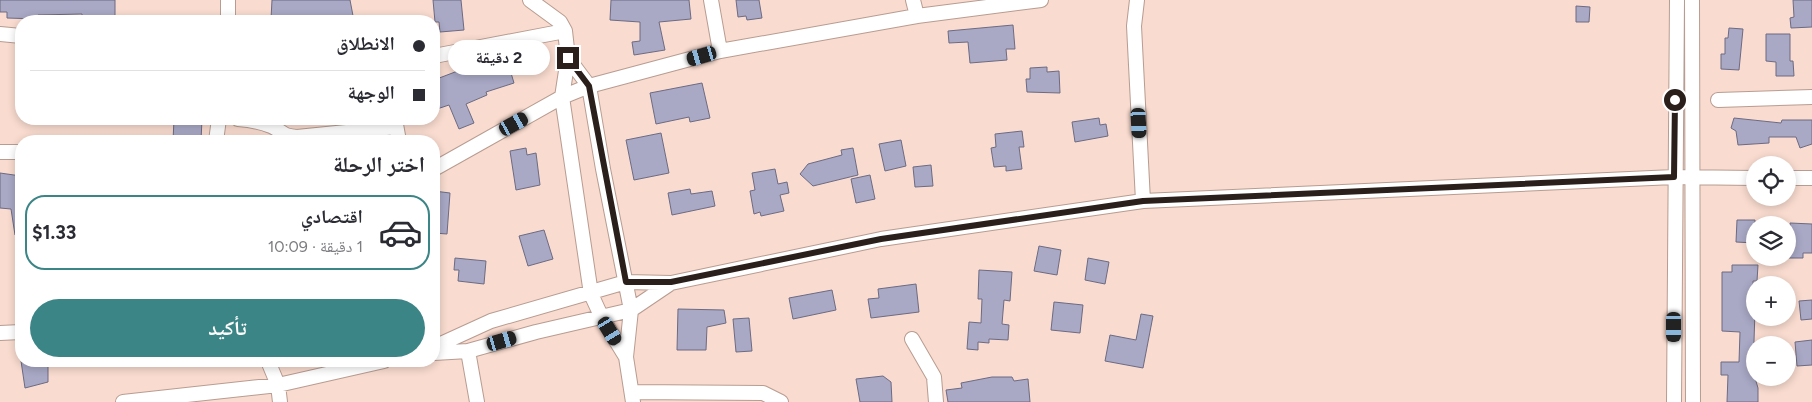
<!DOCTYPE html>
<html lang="ar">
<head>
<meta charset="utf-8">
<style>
  :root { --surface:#fff; --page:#f7f7f7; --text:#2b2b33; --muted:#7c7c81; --line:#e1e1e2; --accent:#3c8586 }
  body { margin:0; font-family:Figtree,"Noto Naskh Arabic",sans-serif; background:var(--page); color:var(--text); direction:rtl; height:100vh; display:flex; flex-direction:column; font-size:19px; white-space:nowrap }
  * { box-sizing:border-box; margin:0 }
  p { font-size:16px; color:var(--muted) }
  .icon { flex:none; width:28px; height:28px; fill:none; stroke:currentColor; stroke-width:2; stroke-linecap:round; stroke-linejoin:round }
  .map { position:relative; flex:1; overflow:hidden; direction:ltr }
  .details { position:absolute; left:15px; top:135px; width:425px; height:232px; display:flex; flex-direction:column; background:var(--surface); border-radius:20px; box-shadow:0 2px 8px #0003; direction:rtl }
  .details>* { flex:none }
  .guide { position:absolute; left:15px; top:15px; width:425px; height:110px; border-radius:20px; box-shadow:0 2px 8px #0003; direction:rtl; display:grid; align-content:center; height:110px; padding:0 15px; background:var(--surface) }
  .controls { position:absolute; left:1746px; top:156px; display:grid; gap:10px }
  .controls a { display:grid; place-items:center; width:50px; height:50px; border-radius:50%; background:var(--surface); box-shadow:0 2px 8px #0003; font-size:25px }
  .end { position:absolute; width:22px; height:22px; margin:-11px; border:6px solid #2a1f1b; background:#fff; box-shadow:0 0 0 2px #fff }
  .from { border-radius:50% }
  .bubble { position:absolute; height:35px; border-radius:18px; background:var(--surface); box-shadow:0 2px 8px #0003; font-size:16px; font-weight:700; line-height:35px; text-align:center; direction:rtl }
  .car { position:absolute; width:15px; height:30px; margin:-15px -8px; border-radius:6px; box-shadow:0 0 4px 1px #0007; background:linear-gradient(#222 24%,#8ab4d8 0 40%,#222 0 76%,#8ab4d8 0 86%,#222 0) }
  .guide b { display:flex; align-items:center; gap:18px; height:48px; font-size:19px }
  .guide b+b { border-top:1px solid var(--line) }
  .guide i { width:12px; height:12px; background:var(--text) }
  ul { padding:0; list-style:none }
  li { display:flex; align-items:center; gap:15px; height:75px; margin:0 10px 8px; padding:0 5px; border:2px solid transparent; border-radius:20px }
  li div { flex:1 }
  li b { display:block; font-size:19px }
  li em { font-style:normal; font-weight:700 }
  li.active { border-color:var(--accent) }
  li>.icon { width:45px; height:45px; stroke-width:1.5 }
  h2 { padding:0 15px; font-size:22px; line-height:60px }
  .button { display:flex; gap:10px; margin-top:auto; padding:10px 15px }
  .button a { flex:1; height:58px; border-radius:30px; background:var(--accent); color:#fff; font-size:20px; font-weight:700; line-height:58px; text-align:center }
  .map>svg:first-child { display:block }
  .building { fill:#a9a8c5; stroke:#6c6b83 }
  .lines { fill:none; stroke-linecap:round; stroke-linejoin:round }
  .minor-casing { stroke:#b89c91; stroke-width:16 }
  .minor { stroke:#fff; stroke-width:14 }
  .route { stroke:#2a1f1b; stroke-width:6 }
</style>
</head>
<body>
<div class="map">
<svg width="1812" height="402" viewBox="0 0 1812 402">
  <rect width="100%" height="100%" fill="#f9dbcf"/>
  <!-- building -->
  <path class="building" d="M0,0H115V20H98V18L82,16V14L38,15V19L7,18V12H0Z
    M272,0H350L354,21H309L308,17L271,19Z
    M433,0H461L464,30L440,32L439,22H435Z
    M611,0H689L691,19L659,22L665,50L634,55L632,42L640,41V22L610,20Z
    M736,0H759L762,18L747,20L746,16L738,17Z
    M1793,0H1812V27L1791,28L1790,18L1794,17Z
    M1576,6L1590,7L1589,22H1576Z
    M1013,25L1015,49H1006L1007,60L970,63L968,42L949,43L948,31Z
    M1729,28L1743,29L1739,70L1721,69V54H1725V38H1728Z
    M1766,34H1790V61H1793L1794,76H1776V62L1766,61Z
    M505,53L514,83L486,92L487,95L466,104L474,123L459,129L449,105L434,110V80Z
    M1047,67V72L1059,71L1060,93L1027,92L1026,79H1030V68Z
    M702,83L710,118L690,122L689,117L656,124L650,93Z
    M1099,118L1100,125L1106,124L1108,136L1075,142L1072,122Z
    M1734,118L1781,123L1782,120H1812V144L1800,148L1796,137H1769V143L1738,145L1736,131L1731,128Z
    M174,119H202L201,141H173Z
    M1022,131L1024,147H1019L1022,169L1006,171V166L994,167L991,148L996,147L995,134Z
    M661,133L669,173L634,180L626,140Z
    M901,140L906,166L885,171L879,144Z
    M526,148L527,155L536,153L540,185L516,190L510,151Z
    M853,148L858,175L813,186L800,174L808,164L842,155L841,150Z
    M931,165L933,186L915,187L913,167Z
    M775,169L778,184L787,182L789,193L780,195L784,211L761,216L760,212L754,214L750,191L755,190L752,173Z
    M0,173L21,176V235H15L11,209L0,208Z
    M870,175L875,199L856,203L851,179Z
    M690,189L691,194L712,191L715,206L672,215L668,193Z
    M434,191L450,193L447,234L434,233Z
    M1737,220H1755V243L1736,242Z
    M1790,223L1812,224V253H1803V258H1788V227H1790Z
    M544,230L553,259L528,266L519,236Z
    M1039,246L1061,250L1057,275L1034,271Z
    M455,258L486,261L484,284L458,281L459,270H454Z
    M1088,258L1109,262L1105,284L1085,280Z
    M1732,265H1758L1757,281H1753V311H1755L1753,371L1758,388V402H1727L1728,375H1721V362H1739L1740,332L1722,331V272H1732Z
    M979,270L1012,272L1010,301L1004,300L1002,324L1009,325L1008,340L989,339V343L978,342V350L967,349L969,322L981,323L982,299H978Z
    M916,284L919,312L871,318L868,299L879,298L878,289Z
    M832,290L836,310L793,319L789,298Z
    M1812,300V319L1801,320L1799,301Z
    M1054,302L1083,305L1080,333L1051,330Z
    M678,309L724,310L726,323L707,327L706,350H677Z
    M1141,314L1153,316L1143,368L1105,361L1110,335L1136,340Z
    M749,318L752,351L736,352L733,319Z
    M1812,340V365L1797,366L1795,342Z
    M21,361H48V382L25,388Z
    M883,376L891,382L892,402H860L856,379Z
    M992,377H1012L1014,381L1028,379L1030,402H948L946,390L962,388L961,383Z"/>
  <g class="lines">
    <!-- minor casing -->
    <g class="minor-casing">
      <path id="minor" d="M530,0L560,22L565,31L568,58L562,97L591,294L602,318L626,357
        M711,0L720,51
        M1137,0L1134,26L1143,201
        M1692,0L1693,402
        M917,16L1041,0
        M228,21V0
        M0,34L21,36
        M434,56L565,31
        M568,58L589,86L603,169L631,310L626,357L633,402
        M1718,100L1812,97
        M238,119C250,120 261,122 271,126C284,132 281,136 297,137L396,127
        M395,119L399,141
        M216,141L219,119
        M0,152H21
        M434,169L562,97L589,86L720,51L917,16L913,0
        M1788,178H1812
        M0,333L21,332
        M912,339L934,377L936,402
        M434,347L491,321L626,282L671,283L881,239L1143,201L1674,177L1755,178
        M468,351L477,402
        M434,353L468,351L536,332L631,310L671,283
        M268,361L278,385L280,402
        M632,392L763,393L781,402
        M123,402L278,385L384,361
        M1674,402L1677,0"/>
    </g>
    <!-- minor -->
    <use href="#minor" class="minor"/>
  </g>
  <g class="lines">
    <!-- route -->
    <path class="route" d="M568,58L589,86L626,282H671L881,239L1143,201L1674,177L1675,100"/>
  </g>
</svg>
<div class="controls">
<a><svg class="icon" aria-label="locate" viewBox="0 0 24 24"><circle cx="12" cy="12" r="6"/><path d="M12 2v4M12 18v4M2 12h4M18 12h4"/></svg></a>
<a><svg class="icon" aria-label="layers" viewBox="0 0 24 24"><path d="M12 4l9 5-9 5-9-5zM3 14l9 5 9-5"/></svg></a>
<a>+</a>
<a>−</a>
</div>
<i class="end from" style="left:1675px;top:100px"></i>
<i class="end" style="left:568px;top:58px"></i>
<div class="bubble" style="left:448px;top:40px;width:102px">2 دقيقة</div>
<i class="car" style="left:702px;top:56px;rotate:254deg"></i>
<i class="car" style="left:1139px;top:123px;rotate:177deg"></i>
<i class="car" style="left:514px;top:124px;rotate:61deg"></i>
<i class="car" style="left:1674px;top:327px;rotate:180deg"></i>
<i class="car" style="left:610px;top:331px;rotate:149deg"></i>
<i class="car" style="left:502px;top:341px;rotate:74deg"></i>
<div class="guide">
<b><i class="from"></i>الانطلاق</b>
<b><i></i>الوجهة</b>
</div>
<section class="details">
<h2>اختر الرحلة</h2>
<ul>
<li class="active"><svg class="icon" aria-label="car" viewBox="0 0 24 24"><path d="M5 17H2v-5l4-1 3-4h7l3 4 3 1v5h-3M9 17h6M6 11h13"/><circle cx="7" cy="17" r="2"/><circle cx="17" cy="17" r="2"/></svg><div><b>اقتصادي</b><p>1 دقيقة · 10:09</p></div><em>$1.33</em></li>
</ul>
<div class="button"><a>تأكيد</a></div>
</section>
</div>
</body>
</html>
